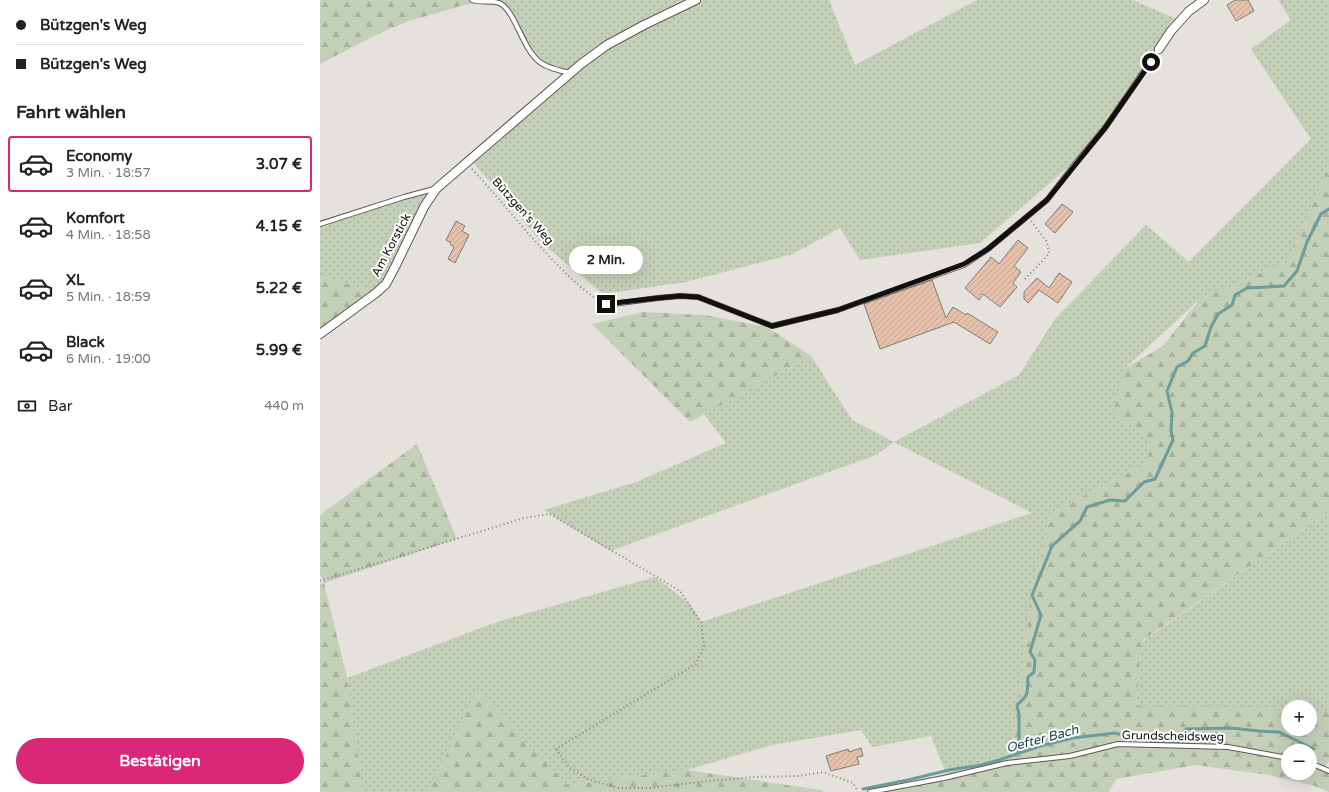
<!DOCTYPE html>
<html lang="de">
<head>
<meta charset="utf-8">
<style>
  :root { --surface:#fff; --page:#f2f2f2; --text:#222; --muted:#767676; --line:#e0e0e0; --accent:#db2777 }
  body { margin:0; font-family:"Varela Round",sans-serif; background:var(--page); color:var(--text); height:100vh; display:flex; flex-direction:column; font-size:15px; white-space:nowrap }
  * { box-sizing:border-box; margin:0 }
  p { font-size:13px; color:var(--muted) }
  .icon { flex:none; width:22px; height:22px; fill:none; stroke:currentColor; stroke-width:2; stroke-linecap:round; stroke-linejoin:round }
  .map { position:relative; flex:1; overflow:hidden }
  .details { display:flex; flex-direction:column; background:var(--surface); width:320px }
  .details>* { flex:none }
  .banner { display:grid; align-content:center; height:88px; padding:0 16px; background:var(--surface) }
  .buttons { position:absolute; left:961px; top:700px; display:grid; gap:8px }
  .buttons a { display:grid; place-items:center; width:36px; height:36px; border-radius:50%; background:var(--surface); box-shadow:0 4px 16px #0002; font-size:20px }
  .end { position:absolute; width:18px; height:18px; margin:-9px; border:5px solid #12100f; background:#fff; box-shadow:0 0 0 2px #fff }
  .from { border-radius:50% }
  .bubble { position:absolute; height:28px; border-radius:14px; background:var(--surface); box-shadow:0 4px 16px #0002; font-size:13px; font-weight:700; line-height:28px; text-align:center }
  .banner b { display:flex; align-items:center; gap:14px; height:38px; font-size:15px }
  .banner b+b { border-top:1px solid var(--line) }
  .banner i { width:10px; height:10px; background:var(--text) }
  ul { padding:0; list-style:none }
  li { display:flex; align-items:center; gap:12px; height:56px; margin:0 8px 6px; padding:0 8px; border:2px solid transparent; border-radius:4px }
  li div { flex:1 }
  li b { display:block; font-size:15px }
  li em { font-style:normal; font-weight:700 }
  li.selected { border-color:var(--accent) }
  li>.icon { width:36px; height:36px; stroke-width:1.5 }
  h2 { padding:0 16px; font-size:18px; line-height:48px }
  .pay { display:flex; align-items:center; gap:10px; height:44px; padding:0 16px; font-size:15px }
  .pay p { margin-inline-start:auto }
  .button { display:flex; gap:8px; margin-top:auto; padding:8px 16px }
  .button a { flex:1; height:46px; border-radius:24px; background:var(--accent); color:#fff; font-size:16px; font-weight:700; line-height:46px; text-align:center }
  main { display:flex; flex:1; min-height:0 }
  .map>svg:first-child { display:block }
  .grass { fill:url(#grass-dots) }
  .forest { fill:url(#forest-firs); fill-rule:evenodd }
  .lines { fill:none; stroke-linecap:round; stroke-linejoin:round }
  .stream { stroke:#6d9c9d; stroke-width:3 }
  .building { fill:url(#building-hatch); stroke:#807b78 }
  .lane-casing { stroke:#5c5854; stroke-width:6 }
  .street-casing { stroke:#5c5854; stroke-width:10 }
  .path { stroke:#85827f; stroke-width:2; stroke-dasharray:1 3; stroke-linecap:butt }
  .lane { stroke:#fff; stroke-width:4 }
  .street { stroke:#fff; stroke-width:8 }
  .route { stroke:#12100f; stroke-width:5 }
  .labels { text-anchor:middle; stroke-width:4; stroke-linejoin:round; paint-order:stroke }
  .street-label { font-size:12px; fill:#12100f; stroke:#fff }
  .water-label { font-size:13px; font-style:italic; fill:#1b4749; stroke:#fff }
</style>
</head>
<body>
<main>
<section class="details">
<div class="banner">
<b><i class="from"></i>Bützgen's Weg</b>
<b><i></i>Bützgen's Weg</b>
</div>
<h2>Fahrt wählen</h2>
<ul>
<li class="selected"><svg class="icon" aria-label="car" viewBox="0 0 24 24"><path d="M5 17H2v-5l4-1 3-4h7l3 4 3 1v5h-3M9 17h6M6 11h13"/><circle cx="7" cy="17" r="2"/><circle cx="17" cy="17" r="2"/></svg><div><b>Economy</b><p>3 Min. · 18:57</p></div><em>3.07 €</em></li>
<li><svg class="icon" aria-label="car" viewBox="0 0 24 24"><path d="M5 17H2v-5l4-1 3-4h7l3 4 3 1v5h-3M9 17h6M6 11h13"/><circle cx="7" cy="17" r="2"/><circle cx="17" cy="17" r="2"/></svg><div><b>Komfort</b><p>4 Min. · 18:58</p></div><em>4.15 €</em></li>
<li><svg class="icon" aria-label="car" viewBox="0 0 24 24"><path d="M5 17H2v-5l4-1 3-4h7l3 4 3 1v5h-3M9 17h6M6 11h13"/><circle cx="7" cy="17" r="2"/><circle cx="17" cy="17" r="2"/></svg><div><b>XL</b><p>5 Min. · 18:59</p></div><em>5.22 €</em></li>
<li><svg class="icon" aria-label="car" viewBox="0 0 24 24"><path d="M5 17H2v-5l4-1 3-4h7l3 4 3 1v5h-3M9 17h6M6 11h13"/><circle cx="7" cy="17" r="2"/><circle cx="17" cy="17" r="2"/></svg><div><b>Black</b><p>6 Min. · 19:00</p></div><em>5.99 €</em></li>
</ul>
<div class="pay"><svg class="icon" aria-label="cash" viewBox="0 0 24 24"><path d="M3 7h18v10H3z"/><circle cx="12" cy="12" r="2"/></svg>Bar<p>440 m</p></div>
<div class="button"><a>Bestätigen</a></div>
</section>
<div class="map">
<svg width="1009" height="792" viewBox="0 0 1009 792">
  <defs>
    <pattern id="grass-dots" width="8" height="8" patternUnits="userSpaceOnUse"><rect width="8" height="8" fill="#c3cfb6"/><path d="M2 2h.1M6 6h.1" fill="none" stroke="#a6b19b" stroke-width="1.8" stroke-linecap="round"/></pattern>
    <pattern id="forest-firs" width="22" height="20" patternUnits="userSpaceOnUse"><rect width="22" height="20" fill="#c3cfb6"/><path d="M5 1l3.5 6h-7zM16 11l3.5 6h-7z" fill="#a6b19b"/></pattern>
    <pattern id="building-hatch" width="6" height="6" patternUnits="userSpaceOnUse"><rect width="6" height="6" fill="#e5c1ac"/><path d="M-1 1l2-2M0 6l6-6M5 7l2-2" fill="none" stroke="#c3a593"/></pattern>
  </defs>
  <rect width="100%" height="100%" fill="#e5e1dc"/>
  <!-- grass -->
  <path class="grass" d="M186,0H509L535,65L657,0H813L861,21L783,126L752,164L660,243L540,260L520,228L473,254L366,282L283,294L222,243L153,162L251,73L223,63L212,55L185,7Z
    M958,0H1009V165L969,261L880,299L804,369L829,438L828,462L731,513L712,592L691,754L626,773L611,736L552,747L541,730L452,745L367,770L247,784L157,693L108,792H43L27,678L177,622L335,577L370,604L381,622L712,513L574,442L556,455L290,551L224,510L316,482L406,443L384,414L491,356L532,420L574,442L699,375L735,319L826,225L869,262L991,139L931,49L971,20Z
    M115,189L56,293L6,277L0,280V224Z
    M1009,511V712L990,710V707H968V708L951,707H816L822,642Z"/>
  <!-- forest -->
  <path class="forest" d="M0,0H186L185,7L168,4H148L89,21L60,33L0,64Z
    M1009,165V511L822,641L816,706L951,707L968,708V729H990V710L1009,712V761L1004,769L1009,771V792L995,786L949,775L876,765L796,779L789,792H563L691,754L712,592L731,513L828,462L829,438L793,415L804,369L843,346L880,299L969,261ZM968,751H990V773H968Z
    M6,277L56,293L0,333V280Z
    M323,312L385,315L447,327L491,356L370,422L272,324Z
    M97,444L137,539L4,583L27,678L43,792H0V584L4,583L0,574V515Z
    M157,693L247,784L367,770L501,790L504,792H108Z"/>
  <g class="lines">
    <!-- stream -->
    <path class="stream" d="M699,753V715L697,705C710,694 707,693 708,677L714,672L715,660L710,652L721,615L712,595L732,546L760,521L767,507L790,500L805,501L824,482L835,479L853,440L851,431L852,412L847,391L857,367L868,361L873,353L885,346L891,327L898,314L912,305L915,295L927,288L964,286L977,271L987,242L1001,214L1009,209
      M543,789L588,780L629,770L661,765L679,760L699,753L724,745L753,738L795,733L816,739L858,742L866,729L911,728L939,731L959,732L994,749"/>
  </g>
  <!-- building -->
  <path class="building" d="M915,0H928L934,11L916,21L907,5Z
    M742,204L753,212L735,233L725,224Z
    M136,221L145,226L142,231L149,235L135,263L128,259L134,247L130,244L131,243L126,240Z
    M698,240L708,248L694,266L701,272L693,283L697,287L680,307L663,294L659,300L645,288L671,257L679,264Z
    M739,273L752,282L738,303L719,290L708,303L704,299V292L717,278L729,288Z
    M612,280L626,318L633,307L646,315L647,313L678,332L670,344L634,322L560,349L544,304Z
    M541,748L543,756L537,757L539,764L511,771L506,756L528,749L529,752Z"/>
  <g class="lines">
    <!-- lane casing -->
    <g class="lane-casing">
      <path id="lane" d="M152,0C161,3 171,0 179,3C195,9 202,50 221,63C230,69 241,71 251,73
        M0,224L84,197L114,189
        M285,305L338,298L360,296L378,297L452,326L518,310L644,265L668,249L727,200L755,164L785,128L839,49
        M990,763L1009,771
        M550,792L624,778L687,763L750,756L798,744L908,747L968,758"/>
    </g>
    <!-- street casing -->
    <g class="street-casing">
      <path id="street" d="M839,49L851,31L869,11L884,0
        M0,334L56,293L66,284L76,265L104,207L116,189L261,64L287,45L324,25L376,0"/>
    </g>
    <!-- path -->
    <path class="path" d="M152,169C171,190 189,211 207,232C230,257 252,283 281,302
      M705,279L729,254L727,242L711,221
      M0,581L204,518L230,514L360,591L381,622L384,646L376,664L236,749L249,767L267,779L299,788H330L388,781L434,777L479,776L503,772L533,783L538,792"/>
    <!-- lane -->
    <use href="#lane" class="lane"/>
    <!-- street -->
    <use href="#street" class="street"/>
  </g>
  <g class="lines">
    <!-- route -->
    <path class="route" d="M286,304L338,298L360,296L378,297L452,326L518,310L644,264L668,249L727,200L785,128L831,62"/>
  </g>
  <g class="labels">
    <!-- street labels -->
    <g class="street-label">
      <text transform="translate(203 211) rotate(48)" y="4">Bützgen's Weg</text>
      <text transform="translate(71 245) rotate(-62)" y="4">Am Korstick</text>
      <text transform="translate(853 736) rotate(1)" y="4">Grundscheidsweg</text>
    </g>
    <!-- water labels -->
    <g class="water-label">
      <text transform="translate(722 738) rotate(-15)" y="5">Oefter Bach</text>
    </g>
  </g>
</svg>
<div class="buttons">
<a>+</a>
<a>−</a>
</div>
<i class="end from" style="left:831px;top:62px"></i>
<i class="end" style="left:286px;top:304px"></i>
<div class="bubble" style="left:249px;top:246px;width:74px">2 Min.</div>
</div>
</main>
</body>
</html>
